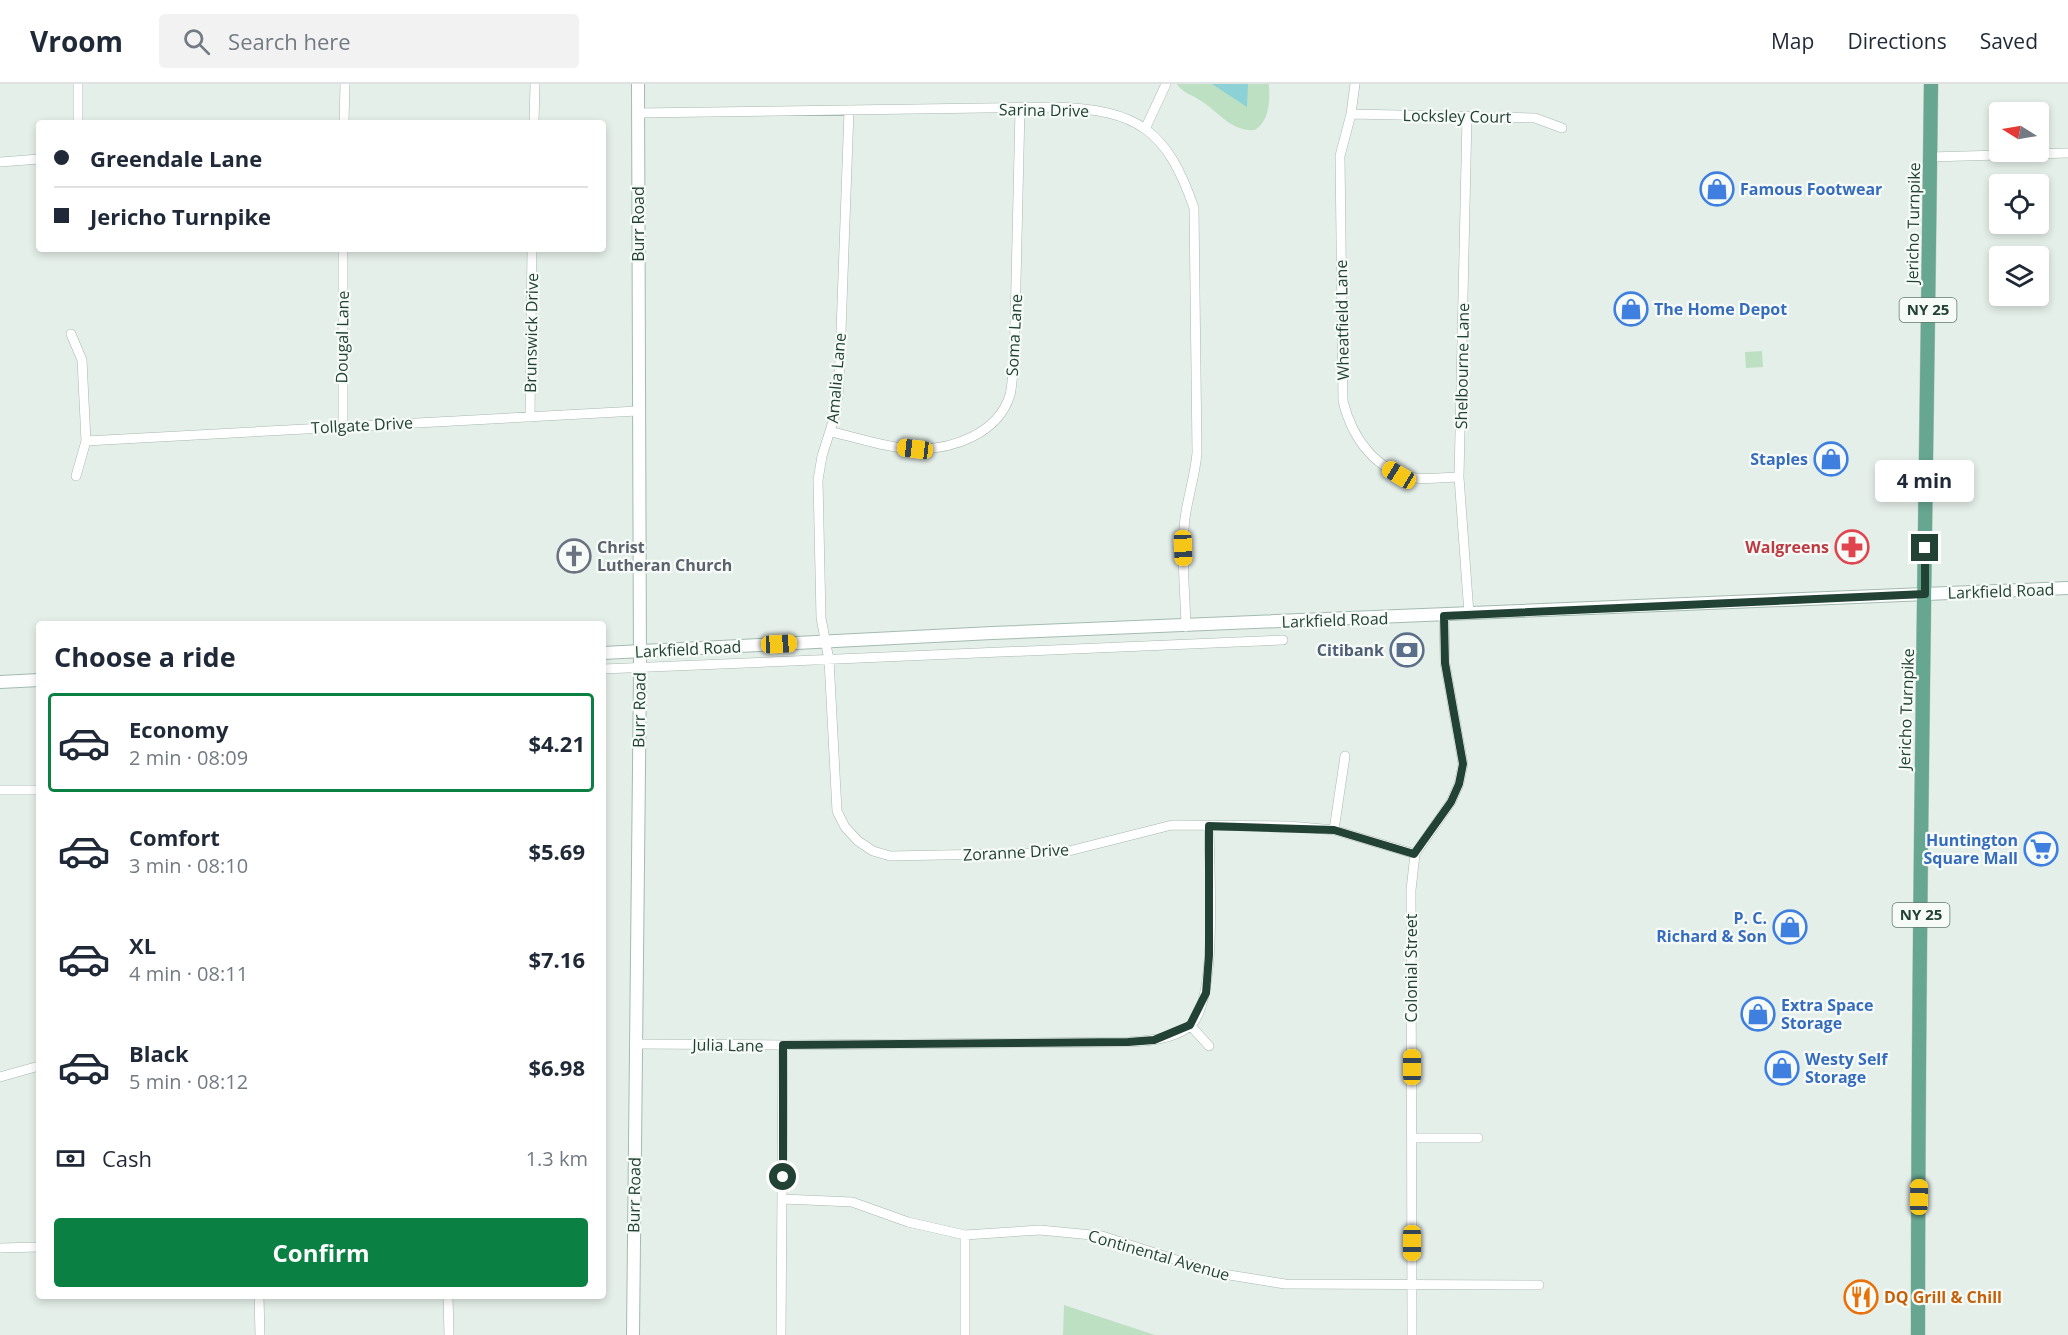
<!DOCTYPE html>
<html lang="en">
<head>
<meta charset="utf-8">
<style>
  :root { --surface:#fff; --page:#f2f2f3; --text:#1f2937; --muted:#747a83; --line:#e0e1e3; --accent:#0b8043 }
  body { margin:0; font-family:"Open Sans",sans-serif; background:var(--page); color:var(--text); height:100vh; display:flex; flex-direction:column; font-size:22px; white-space:nowrap }
  * { box-sizing:border-box; margin:0 }
  p { font-size:20px; color:var(--muted) }
  .icon { flex:none; width:33px; height:33px; fill:none; stroke:currentColor; stroke-width:2; stroke-linecap:round; stroke-linejoin:round }
  .map { position:relative; flex:1; overflow:hidden }
  .sheet { position:absolute; left:36px; top:537px; width:570px; height:678px; display:flex; flex-direction:column; background:var(--surface); border-radius:6px; box-shadow:0 3px 9px #0003 }
  .sheet>* { flex:none }
  .top-card { position:absolute; left:36px; top:36px; width:570px; height:132px; border-radius:6px; box-shadow:0 3px 9px #0003; display:grid; align-content:center; height:132px; padding:0 18px; background:var(--surface) }
  .needle { width:39px; rotate:281deg }
  .fabs { position:absolute; left:1989px; top:18px; display:grid; gap:12px }
  .fabs a { display:grid; place-items:center; width:60px; height:60px; border-radius:6px; background:var(--surface); box-shadow:0 3px 9px #0003; font-size:30px }
  .end { position:absolute; width:27px; height:27px; margin:-14px; border:8px solid #234236; background:#fff; box-shadow:0 0 0 3px #fff }
  .from { border-radius:50% }
  .bubble { position:absolute; height:42px; border-radius:6px; background:var(--surface); box-shadow:0 3px 9px #0003; font-size:20px; font-weight:700; line-height:42px; text-align:center }
  .car { position:absolute; width:18px; height:36px; margin:-18px -9px; border-radius:8px; box-shadow:0 0 4px 2px #0007; background:linear-gradient(#f5c518 24%,#345 0 40%,#f5c518 0 76%,#345 0 86%,#f5c518 0) }
  .top-card b { display:flex; align-items:center; gap:21px; height:57px; font-size:22px }
  .top-card b+b { border-top:2px solid var(--line) }
  .top-card i { width:15px; height:15px; background:var(--text) }
  ul { padding:0; list-style:none }
  li { display:flex; align-items:center; gap:18px; height:99px; margin:0 12px 9px; padding:0 6px; border:3px solid transparent; border-radius:6px }
  li div { flex:1 }
  li b { display:block; font-size:22px }
  li em { font-style:normal; font-weight:700 }
  li.active { border-color:var(--accent) }
  li>.icon { width:54px; height:54px; stroke-width:1.5 }
  h2 { padding:0 18px; font-size:27px; line-height:72px }
  .pay { display:flex; align-items:center; gap:15px; height:66px; padding:0 18px; font-size:22px }
  .pay p { margin-inline-start:auto }
  .cta { display:flex; gap:12px; margin-top:auto; padding:12px 18px }
  .cta a { flex:1; height:69px; border-radius:6px; background:var(--accent); color:#fff; font-size:24px; font-weight:700; line-height:69px; text-align:center }
  header { display:flex; align-items:center; gap:36px; box-sizing:border-box; height:84px; padding:0 30px; background:var(--surface); border-bottom:2px solid var(--line) }
  header strong { font-size:28px }
  nav { display:flex; gap:33px; margin-inline-start:auto; font-size:21px }
  .search { width:420px; height:54px; background:var(--page); display:flex; align-items:center; gap:15px; box-sizing:border-box; padding:0 21px; border-radius:6px; color:var(--muted); font-size:22px }
  .map>svg:first-child { display:block }
  .green { fill:#bde0c3 }
  .water { fill:#8bd1d5 }
  .lines { fill:none; stroke-linecap:round; stroke-linejoin:round }
  .street-casing { stroke:#a7b8b0; stroke-width:10 }
  .secondary-casing { stroke:#a2bbb0; stroke-width:14 }
  .primary-casing { stroke:#c1cac7; stroke-width:15 }
  .street { stroke:#fff; stroke-width:9 }
  .secondary { stroke:#fff; stroke-width:12 }
  .primary { stroke:#67a690; stroke-width:14 }
  .route { stroke:#234236; stroke-width:8 }
  .labels { text-anchor:middle; stroke-width:4.5; stroke-linejoin:round; paint-order:stroke }
  .shield { fill:#f6fbf8; stroke:#627a70; stroke-width:1.5 }
  .shield-label { font-size:15px; font-weight:bold; fill:#234236 }
  .street-label { font-size:16px; fill:#234236; stroke:#f6fbf8 }
  .shop-label { font-size:16px; font-weight:bold; fill:#366cbe; stroke:#f6fbf8; text-anchor:start }
  .worship-label { font-size:16px; font-weight:bold; fill:#5b616d; stroke:#f6fbf8; text-anchor:start }
  .health-label { font-size:16px; font-weight:bold; fill:#be3a42; stroke:#f6fbf8; text-anchor:end }
  .service-label { font-size:16px; font-weight:bold; fill:#4e5e75; stroke:#f6fbf8; text-anchor:end }
  .food-label { font-size:16px; font-weight:bold; fill:#c56008; stroke:#f6fbf8; text-anchor:start }
</style>
</head>
<body>
<header>
<strong>Vroom</strong>
<div class="search"><svg class="icon" aria-label="search" viewBox="0 0 24 24"><circle cx="10" cy="10" r="6"/><path d="M15 15l6 6"/></svg>Search here</div>
<nav><a>Map</a><a>Directions</a><a>Saved</a></nav>
</header>
<div class="map">
<svg width="2068" height="1251" viewBox="0 0 2068 1251">
  <rect width="100%" height="100%" fill="#e5efe9"/>
  <!-- green -->
  <path class="green" d="M1177,0H1269C1270,16 1270,36 1255,46C1231,48 1219,28 1201,17C1193,11 1182,9 1177,0Z
    M1762,267L1763,283L1746,284L1745,268Z
    M1064,1221L1155,1251H1063Z"/>
  <!-- water -->
  <path class="water" d="M1212,0H1248L1247,23Z"/>
  <g class="lines">
    <!-- street casing -->
    <g class="street-casing">
      <path id="street" d="M1355,0L1351,30L1340,72L1343,317C1352,354 1376,388 1416,394C1430,396 1445,393 1459,393
        M849,27L839,302L836,328L822,372L818,396L821,534L829,576L837,727L845,743L858,757L873,767L890,772L1040,769L1069,767L1172,741L1289,742L1334,746L1415,770
        M638,29L1055,23C1137,26 1167,45 1194,124L1197,369C1195,392 1188,412 1185,434C1181,470 1185,507 1186,543
        M1351,30L1535,34L1562,44
        M1467,33L1459,393L1469,530
        M78,39V0
        M344,39L345,0
        M534,39L535,0
        M1146,43L1166,0
        M1930,73L2068,69
        M0,78L39,75
        M343,165V342
        M71,250L82,276L86,357L76,392
        M530,333L532,165
        M832,348C859,354 887,364 914,365C952,366 998,350 1010,311C1012,303 1012,292 1014,284L1020,25
        M86,357L637,327
        M603,585L1283,556
        M0,706H39
        M1334,746L1345,672
        M1190,941L1209,962
        M635,960L783,961L1128,958C1148,957 1174,955 1190,942C1219,918 1209,781 1209,742
        M0,993L39,982
        M1412,1054H1478
        M783,1115L852,1118L908,1138L965,1151L1040,1146L1102,1152L1217,1189L1285,1200L1539,1201
        M0,1164L39,1163
        M259,1212L260,1251
        M448,1212L449,1251
        M781,1251L783,961
        M965,1251V1151
        M1412,1251L1411,806L1415,770L1451,718L1459,700L1463,680L1445,579L1444,532"/>
    </g>
    <!-- secondary casing -->
    <g class="secondary-casing">
      <path id="secondary" d="M603,569L992,549L2068,504
        M0,598L39,596
        M633,1251L640,590L638,0"/>
    </g>
    <!-- primary casing -->
    <g class="primary-casing">
      <path id="primary" d="M1918,1251C1918,834 1926,417 1931,0"/>
    </g>
    <!-- street -->
    <use href="#street" class="street"/>
    <!-- secondary -->
    <use href="#secondary" class="secondary"/>
    <!-- primary -->
    <use href="#primary" class="primary"/>
  </g>
  <g class="lines">
    <!-- route -->
    <path class="route" d="M783,1093V961L1128,958L1154,956L1190,941L1206,909L1209,871V742L1334,746L1414,770L1451,718L1459,700L1463,680L1445,579L1444,532L1925,510V464"/>
  </g>
  <!-- icons -->
  <defs>
    <g id="shop-ring" transform="scale(1.725)"><circle r="9.5" fill="#f6fbf8" stroke="#3f7fe0" stroke-width="1.5"/><path d="M-5-2.5h2.3a2.7 3.5 0 0 1 5.4 0H5L5.5 6h-11ZM-1.5-2.5h3a1.5 2.3 0 0 0-3 0Z" fill="#3f7fe0"/></g>
    <g id="pharmacy-ring" transform="scale(1.725)"><circle r="9.5" fill="#f6fbf8" stroke="#e0444e" stroke-width="1.5"/><path d="M-2-6h4v4h4v4h-4v4h-4v-4h-4v-4h4Z" fill="#e0444e"/></g>
    <g id="church-ring" transform="scale(1.725)"><circle r="9.5" fill="#f6fbf8" stroke="#6b7280" stroke-width="1.5"/><path d="M-1.2-6h2.4v3.5h3.3v2.4h-3.3V6h-2.4V-.1h-3.3v-2.4h3.3Z" fill="#6b7280"/></g>
    <g id="bank-ring" transform="scale(1.725)"><circle r="9.5" fill="#f6fbf8" stroke="#5c6f8a" stroke-width="1.5"/><path d="M-6-4H6V4H-6ZM0-2.3a2.3 2.3 0 1 0 0 4.6a2.3 2.3 0 1 0 0-4.6Z" fill="#5c6f8a"/></g>
    <g id="supermarket-ring" transform="scale(1.725)"><circle r="9.5" fill="#f6fbf8" stroke="#3f7fe0" stroke-width="1.5"/><path d="M-6-5.5h2.5l.6 2H6L4.5 2H-2.5L-4.4-4H-6ZM-1.5 3.2a1.3 1.3 0 1 0 .1 0ZM3 3.2a1.3 1.3 0 1 0 .1 0Z" fill="#3f7fe0"/></g>
    <g id="restaurant-ring" transform="scale(1.725)"><circle r="9.5" fill="#f6fbf8" stroke="#e8710a" stroke-width="1.5"/><path d="M-5-6h1v4h1v-4h1v4h1v-4h1v5L-1.5 .5V6h-2V.5L-5-1ZM5-6V6H3V1.5H1.5Q1.5-4 5-6Z" fill="#e8710a"/></g>
  </defs>
  <g fill-rule="evenodd">
    <use href="#shop-ring" x="1717" y="105"/>
    <use href="#shop-ring" x="1631" y="225"/>
    <use href="#shop-ring" x="1831" y="375"/>
    <use href="#pharmacy-ring" x="1852" y="463"/>
    <use href="#church-ring" x="574" y="472"/>
    <use href="#bank-ring" x="1407" y="566"/>
    <use href="#supermarket-ring" x="2041" y="765"/>
    <use href="#shop-ring" x="1790" y="843"/>
    <use href="#shop-ring" x="1758" y="930"/>
    <use href="#shop-ring" x="1782" y="984"/>
    <use href="#restaurant-ring" x="1861" y="1213"/>
  </g>
  <g class="labels">
    <!-- shield labels -->
    <g class="shield">
      <rect x="1899.5" y="214" width="57" height="24" rx="4.5"/>
      <rect x="1892.5" y="819" width="57" height="24" rx="4.5"/>
    </g>
    <g class="shield-label">
      <text x="1928" y="231">NY 25</text>
      <text x="1921" y="836">NY 25</text>
    </g>
    <!-- street labels -->
    <g class="street-label">
      <text transform="translate(1044 26) rotate(1)" y="6">Sarina Drive</text>
      <text transform="translate(1457 32) rotate(1)" y="6">Locksley Court</text>
      <text transform="translate(1913 139) rotate(-89)" y="6">Jericho Turnpike</text>
      <text transform="translate(638 140) rotate(-90)" y="6">Burr Road</text>
      <text transform="translate(1342 236) rotate(-91)" y="6">Wheatfield Lane</text>
      <text transform="translate(531 249) rotate(-89)" y="6">Brunswick Drive</text>
      <text transform="translate(1014 251) rotate(-87)" y="6">Soma Lane</text>
      <text transform="translate(342 253) rotate(-89)" y="6">Dougal Lane</text>
      <text transform="translate(1462 282) rotate(-89)" y="6">Shelbourne Lane</text>
      <text transform="translate(836 294) rotate(-85)" y="6">Amalia Lane</text>
      <text transform="translate(362 341) rotate(-3)" y="6">Tollgate Drive</text>
      <text transform="translate(2001 507) rotate(-2)" y="6">Larkfield Road</text>
      <text transform="translate(1335 536) rotate(-2)" y="6">Larkfield Road</text>
      <text transform="translate(688 565) rotate(-3)" y="6">Larkfield Road</text>
      <text transform="translate(1906 625) rotate(-88)" y="6">Jericho Turnpike</text>
      <text transform="translate(639 626) rotate(-89)" y="6">Burr Road</text>
      <text transform="translate(1016 768) rotate(-3)" y="6">Zoranne Drive</text>
      <text transform="translate(1411 884) rotate(-90)" y="6">Colonial Street</text>
      <text transform="translate(728 961) rotate(1)" y="6">Julia Lane</text>
      <text transform="translate(634 1111) rotate(-89)" y="6">Burr Road</text>
      <text transform="translate(1159 1171) rotate(16)" y="6">Continental Avenue</text>
    </g>
    <!-- shop labels -->
    <g class="shop-label">
      <text x="1740" y="111">Famous Footwear</text>
      <text x="1654" y="231">The Home Depot</text>
      <text x="1808" y="381" text-anchor="end">Staples</text>
      <text x="2018" y="762" text-anchor="end">Huntington<tspan x="2018" dy="18">Square Mall</tspan></text>
      <text x="1767" y="840" text-anchor="end">P. C.<tspan x="1767" dy="18">Richard &amp; Son</tspan></text>
      <text x="1781" y="927">Extra Space<tspan x="1781" dy="18">Storage</tspan></text>
      <text x="1805" y="981">Westy Self<tspan x="1805" dy="18">Storage</tspan></text>
    </g>
    <!-- worship labels -->
    <g class="worship-label">
      <text x="597" y="469">Christ<tspan x="597" dy="18">Lutheran Church</tspan></text>
    </g>
    <!-- health labels -->
    <g class="health-label">
      <text x="1829" y="469">Walgreens</text>
    </g>
    <!-- service labels -->
    <g class="service-label">
      <text x="1384" y="572">Citibank</text>
    </g>
    <!-- food labels -->
    <g class="food-label">
      <text x="1884" y="1219">DQ Grill &amp; Chill</text>
    </g>
  </g>
</svg>
<div class="fabs">
<a><svg class="needle" viewBox="-14 -14 28 28"><path d="M0-13l5 13h-10z" fill="#e53935"/><path d="M0 13l5-13h-10z" fill="#747a83"/></svg></a>
<a><svg class="icon" aria-label="locate" viewBox="0 0 24 24"><circle cx="12" cy="12" r="6"/><path d="M12 2v4M12 18v4M2 12h4M18 12h4"/></svg></a>
<a><svg class="icon" aria-label="layers" viewBox="0 0 24 24"><path d="M12 4l9 5-9 5-9-5zM3 14l9 5 9-5"/></svg></a>
</div>
<i class="end from" style="left:783px;top:1093px"></i>
<i class="end" style="left:1925px;top:464px"></i>
<div class="bubble" style="left:1875px;top:376px;width:99px">4 min</div>
<i class="car" style="left:915px;top:365px;rotate:277deg"></i>
<i class="car" style="left:1399px;top:391px;rotate:301deg"></i>
<i class="car" style="left:1183px;top:464px;rotate:178deg"></i>
<i class="car" style="left:779px;top:560px;rotate:87deg"></i>
<i class="car" style="left:1412px;top:983px;rotate:0deg"></i>
<i class="car" style="left:1919px;top:1113px;rotate:1deg"></i>
<i class="car" style="left:1412px;top:1159px;rotate:180deg"></i>
<div class="top-card">
<b><i class="from"></i>Greendale Lane</b>
<b><i></i>Jericho Turnpike</b>
</div>
<section class="sheet">
<h2>Choose a ride</h2>
<ul>
<li class="active"><svg class="icon" aria-label="car" viewBox="0 0 24 24"><path d="M5 17H2v-5l4-1 3-4h7l3 4 3 1v5h-3M9 17h6M6 11h13"/><circle cx="7" cy="17" r="2"/><circle cx="17" cy="17" r="2"/></svg><div><b>Economy</b><p>2 min · 08:09</p></div><em>$4.21</em></li>
<li><svg class="icon" aria-label="car" viewBox="0 0 24 24"><path d="M5 17H2v-5l4-1 3-4h7l3 4 3 1v5h-3M9 17h6M6 11h13"/><circle cx="7" cy="17" r="2"/><circle cx="17" cy="17" r="2"/></svg><div><b>Comfort</b><p>3 min · 08:10</p></div><em>$5.69</em></li>
<li><svg class="icon" aria-label="car" viewBox="0 0 24 24"><path d="M5 17H2v-5l4-1 3-4h7l3 4 3 1v5h-3M9 17h6M6 11h13"/><circle cx="7" cy="17" r="2"/><circle cx="17" cy="17" r="2"/></svg><div><b>XL</b><p>4 min · 08:11</p></div><em>$7.16</em></li>
<li><svg class="icon" aria-label="car" viewBox="0 0 24 24"><path d="M5 17H2v-5l4-1 3-4h7l3 4 3 1v5h-3M9 17h6M6 11h13"/><circle cx="7" cy="17" r="2"/><circle cx="17" cy="17" r="2"/></svg><div><b>Black</b><p>5 min · 08:12</p></div><em>$6.98</em></li>
</ul>
<div class="pay"><svg class="icon" aria-label="cash" viewBox="0 0 24 24"><path d="M3 7h18v10H3z"/><circle cx="12" cy="12" r="2"/></svg>Cash<p>1.3 km</p></div>
<div class="cta"><a>Confirm</a></div>
</section>
</div>
</body>
</html>
